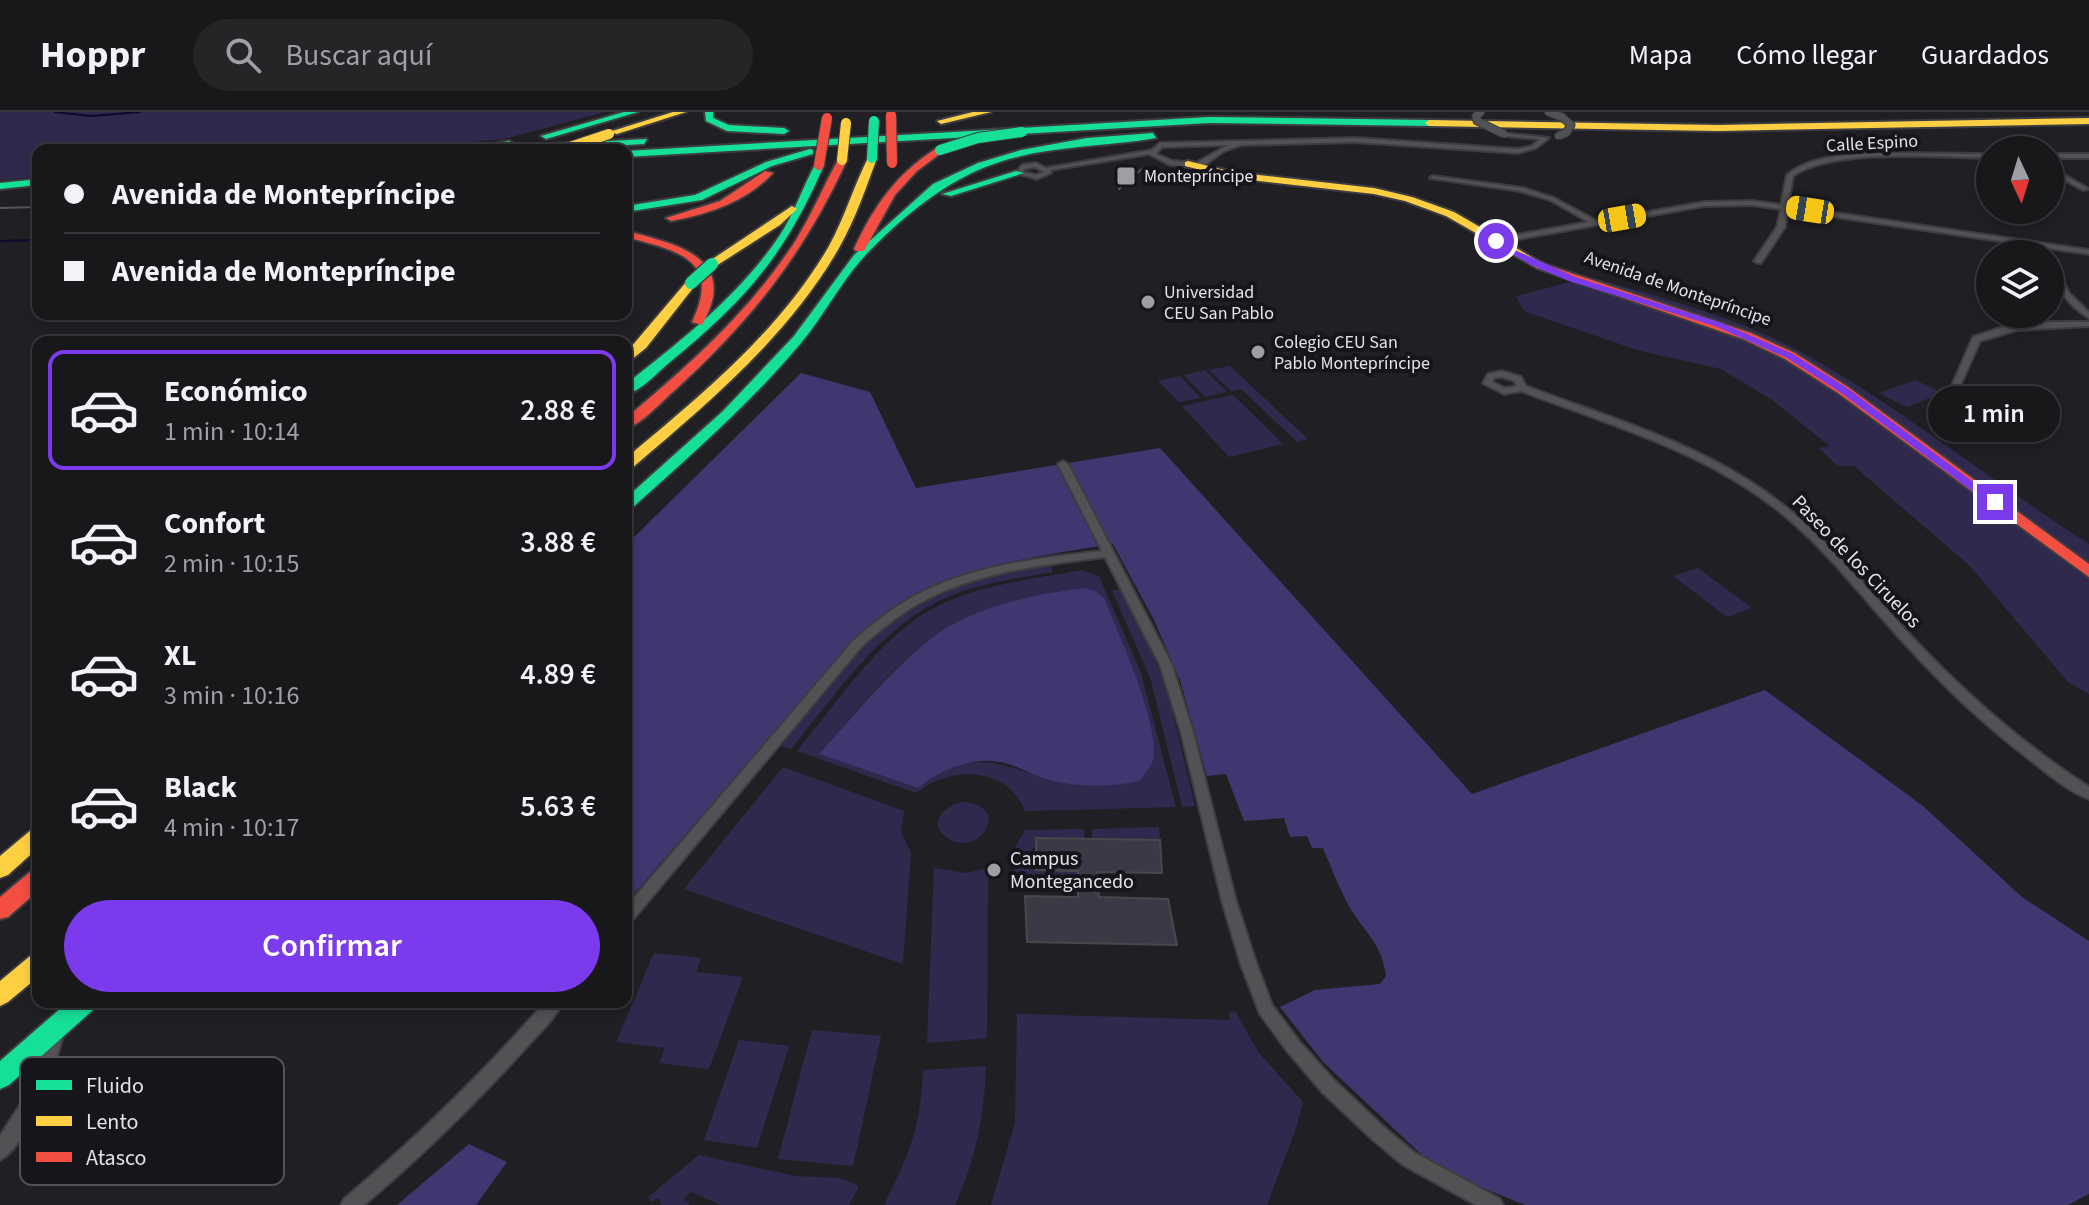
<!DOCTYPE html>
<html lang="es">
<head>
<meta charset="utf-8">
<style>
  :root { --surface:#18181b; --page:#252528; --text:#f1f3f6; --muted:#9fa0a3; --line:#36373a; --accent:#7c3aed }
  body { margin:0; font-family:"Source Sans 3",sans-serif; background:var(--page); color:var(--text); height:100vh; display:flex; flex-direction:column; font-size:30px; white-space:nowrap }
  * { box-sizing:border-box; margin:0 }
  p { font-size:26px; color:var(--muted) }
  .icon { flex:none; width:44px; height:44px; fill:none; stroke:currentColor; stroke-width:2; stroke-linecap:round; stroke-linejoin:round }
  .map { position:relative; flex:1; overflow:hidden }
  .drawer { position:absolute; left:32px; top:224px; width:600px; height:672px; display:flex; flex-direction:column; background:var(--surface); border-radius:16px; box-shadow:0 4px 12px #0003,0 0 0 2px var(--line) }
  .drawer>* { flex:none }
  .banner { position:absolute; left:32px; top:32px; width:600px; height:176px; border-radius:16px; box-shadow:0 4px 12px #0003,0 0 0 2px var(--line); display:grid; align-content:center; height:176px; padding:0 32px; background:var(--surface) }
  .needle { width:52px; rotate:176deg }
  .tools { position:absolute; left:1976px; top:24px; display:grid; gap:16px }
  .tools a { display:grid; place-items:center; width:88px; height:88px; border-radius:50%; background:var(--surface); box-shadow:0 4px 12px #0003,0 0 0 2px var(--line); font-size:40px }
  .end { position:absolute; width:36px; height:36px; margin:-18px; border:10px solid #7c3aed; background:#fff; box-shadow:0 0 0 4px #fff }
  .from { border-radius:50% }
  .bubble { position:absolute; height:56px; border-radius:28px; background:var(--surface); box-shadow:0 4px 12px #0003,0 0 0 2px var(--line); font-size:26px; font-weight:600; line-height:56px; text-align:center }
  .car { position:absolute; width:24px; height:48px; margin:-24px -12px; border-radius:10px; box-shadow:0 0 6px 2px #0007; background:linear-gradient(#f5c518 24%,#345 0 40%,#f5c518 0 76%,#345 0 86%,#f5c518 0) }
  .banner b { display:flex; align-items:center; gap:28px; height:76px; font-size:30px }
  .banner b+b { border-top:2px solid var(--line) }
  .banner i { width:20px; height:20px; background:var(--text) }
  ul { padding:14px 0 0; list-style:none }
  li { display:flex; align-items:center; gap:24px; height:120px; margin:0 16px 12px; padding:0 16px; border:4px solid transparent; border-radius:16px }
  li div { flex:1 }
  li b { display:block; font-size:30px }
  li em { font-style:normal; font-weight:600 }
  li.selected { border-color:var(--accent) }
  li>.icon { width:72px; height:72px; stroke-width:1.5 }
  .cta { display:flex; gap:16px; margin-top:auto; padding:16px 32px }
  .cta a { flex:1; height:92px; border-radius:48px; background:var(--accent); color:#fff; font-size:32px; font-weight:600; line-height:92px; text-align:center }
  header { display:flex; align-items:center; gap:48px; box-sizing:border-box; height:112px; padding:0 40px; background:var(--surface); border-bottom:2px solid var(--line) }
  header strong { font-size:38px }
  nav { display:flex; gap:44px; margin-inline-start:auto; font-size:28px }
  .search { width:560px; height:72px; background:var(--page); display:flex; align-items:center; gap:20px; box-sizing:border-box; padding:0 28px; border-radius:44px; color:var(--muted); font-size:30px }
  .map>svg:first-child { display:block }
  .green { fill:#2f2a4d; fill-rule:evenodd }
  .forest { fill:#403670 }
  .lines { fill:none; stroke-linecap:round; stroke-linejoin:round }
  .stream { stroke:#130632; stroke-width:2 }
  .building { fill:#3c3947; stroke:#48484b; stroke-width:2 }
  .street-casing { stroke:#3d3d41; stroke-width:4 }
  .fast-casing { stroke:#3d3d41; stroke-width:4 }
  .slow-casing { stroke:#3d3d41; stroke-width:4 }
  .jam-casing { stroke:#3d3d41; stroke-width:4 }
  .street { fill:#525254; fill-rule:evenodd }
  .fast { fill:#16e098; fill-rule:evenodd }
  .slow { fill:#ffcf43; fill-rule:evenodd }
  .jam { fill:#f24e42; fill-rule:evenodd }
  .tram { stroke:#57575a; stroke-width:2 }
  .street-bridge-casing { stroke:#3d3d41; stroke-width:9; stroke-linecap:butt }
  .fast-bridge-far1-casing { stroke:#3d3d41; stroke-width:12; stroke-linecap:butt }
  .fast-bridge-casing { stroke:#3d3d41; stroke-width:15; stroke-linecap:butt }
  .slow-bridge-casing { stroke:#3d3d41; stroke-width:12; stroke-linecap:butt }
  .jam-bridge-casing { stroke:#3d3d41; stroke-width:12; stroke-linecap:butt }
  .street-bridge { stroke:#525254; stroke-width:7 }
  .fast-bridge-far1 { stroke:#16e098; stroke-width:10 }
  .fast-bridge { stroke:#16e098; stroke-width:12 }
  .slow-bridge { stroke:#ffcf43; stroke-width:10 }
  .jam-bridge { stroke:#f24e42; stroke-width:10 }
  .route { fill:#7c3aed }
  .poi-dot { fill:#9e9ea3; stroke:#16151c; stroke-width:3 }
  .labels { text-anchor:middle; stroke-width:8; stroke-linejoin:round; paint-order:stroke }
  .far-street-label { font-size:18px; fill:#e2e2e7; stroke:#16151c }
  .far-poi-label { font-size:18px; fill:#e2e2e7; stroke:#16151c; text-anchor:start }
  .street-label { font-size:20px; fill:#e2e2e7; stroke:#16151c }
  .poi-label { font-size:20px; fill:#e2e2e7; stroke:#16151c; text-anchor:start }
  .key { fill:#16151c; stroke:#535259; stroke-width:2 }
  .key-label { font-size:22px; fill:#e2e2e7 }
</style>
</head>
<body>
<header>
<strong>Hoppr</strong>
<div class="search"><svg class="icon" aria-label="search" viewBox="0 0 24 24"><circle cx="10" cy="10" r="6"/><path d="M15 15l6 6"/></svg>Buscar aquí</div>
<nav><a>Mapa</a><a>Cómo llegar</a><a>Guardados</a></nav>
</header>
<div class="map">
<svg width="2089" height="1093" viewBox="0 0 2089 1093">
  <rect width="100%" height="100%" fill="#202024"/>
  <!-- green -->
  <path class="green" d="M0,0H604L504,27L391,38H38V65L0,68Z
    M1590,165C1666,187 1742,206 1812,246C1908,301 1995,372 2089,432V582L2068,570L1970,454L1854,354H1838L1819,336L1830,334L1772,288L1721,257L1637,238L1524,199L1516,184Z
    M1230,254L1308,327L1297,330L1241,277L1231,279L1209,258Z
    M1205,258L1227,280L1205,285L1184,263Z
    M1180,264L1201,286L1179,290L1158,269Z
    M1915,268L1943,281L1907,295L1879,281Z
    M1233,283L1283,332L1229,345L1182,294Z
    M1050,453L1053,460C1019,466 983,471 950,484C881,512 837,582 791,637L780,634C827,577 872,508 942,478C976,464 1014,460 1050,453Z
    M1698,456L1752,496L1727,505L1673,464Z
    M1082,458L1099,464L1141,561L1176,695L1025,699C1007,653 949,654 916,681L797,639C837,591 882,521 938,494C982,472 1035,467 1082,458ZM1060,479L1050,669C997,649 968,637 918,676L819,642C853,605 891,554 932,526C971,500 1015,490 1060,479Z
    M1123,477L1167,576L1195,694L1182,695L1151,568L1112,479Z
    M783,655L904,699L901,721L911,741L903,852L684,777Z
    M962,690C1016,693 976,750 945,724C927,710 946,694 962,690Z
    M1159,715L1160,728L1092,727V717Z
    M1084,717L1085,727L1037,726L1036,733L1030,739L1036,746V758L1078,759V776L1015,775L1014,738L1025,718Z
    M934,756L965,761L988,756L987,926L927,931Z
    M654,841L701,846L696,860L743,865L709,957L659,951L665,936L616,930Z
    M1235,899L1259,941L1303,990L1295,1019L1267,1093H991L1015,1011L1017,902L1230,908L1229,901Z
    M812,918L881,924L853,1054L778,1047Z
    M739,928L789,934L757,1036L704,1028Z
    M986,954C984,1004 976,1047 955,1093H884C909,1043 921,1015 923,958Z
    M699,1043L795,1064L840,1066L859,1074L849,1093H720L690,1079L684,1088L690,1091L688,1093H662L659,1086L650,1090L648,1085Z"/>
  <!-- forest -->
  <path class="forest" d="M801,261L870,280L916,376L1160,336L1472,682L1765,578L1923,694L2022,785L2089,829V1082L2068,1093H1525L1478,1074L1424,1045L1323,950L1280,895L1315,878L1380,872L1386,864C1382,832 1367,823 1352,799C1340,779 1332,757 1323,736H1312L1307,724L1290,725L1284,706L1244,709L1226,662L1207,664L1180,568L1154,508L1113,432C1015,448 933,456 857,525L626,791V433Z
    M1085,476L1095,479L1104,486C1119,524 1160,610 1153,648C1151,655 1144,662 1140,669C1111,675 1081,675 1053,669C1034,665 1018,653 1000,650C972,644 939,659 918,676L819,642C854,604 888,560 929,528C972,495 1032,482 1085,476Z
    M469,1032L507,1050L476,1093H397Z"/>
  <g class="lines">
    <!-- stream -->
    <path class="stream" d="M55,0L91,4L140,0
      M0,129L38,128"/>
  </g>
  <!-- building -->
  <path class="building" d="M1036,726L1160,728L1162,761L1097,760L1099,785L1168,787L1177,833L1027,830L1025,784L1078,785V759L1036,758Z"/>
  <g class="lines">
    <!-- street casing -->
    <g class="street-casing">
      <path id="street" d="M1502,21L1549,26L1536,36L1518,41L1355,30L1241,33L1224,39L1206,52L1197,55L1170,53L1149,42L1051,58V61L1037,67L1016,61L1022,53L1036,51L1046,56L1152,38L1160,31L1355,26L1518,37L1532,34L1540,27L1504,24ZM1228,33L1196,51L1173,49L1156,42L1162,35ZM1035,55L1044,60L1036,63L1023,60L1024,57Z
        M1884,41L1990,42V46C1940,45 1833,36 1793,64L1788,94L2089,138V142L1787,98L1785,115L1761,151H1758L1754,149L1777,115L1781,97L1752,93L1704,94L1496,131H1493V127L1589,110L1550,88L1520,79L1430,66L1433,64L1523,76L1554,86L1597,109L1704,90L1752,89L1781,93L1787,63C1812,42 1852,43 1884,41Z
        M2050,42H2089V46H2050Z
        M2050,55L2087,76L2088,77L2083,78L2050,60Z
        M2050,148L2054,150L2069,181L2089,200V206C2070,195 2050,171 2050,148Z
        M2046,210H2089V214L2017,218L1980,229L1959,276L1958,278H1952L1951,276L1973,225L2003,215Z
        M1502,259L1521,265L1526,274C1612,307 1704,332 1778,389C1830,428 1870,480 1914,527C1967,583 2024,633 2089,675V687C2067,679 2047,661 2029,647C1983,612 1942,573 1904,531C1867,491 1834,447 1793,411C1716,342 1615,315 1521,279L1504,282L1483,271L1488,262ZM1502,265L1514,269L1517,274L1505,276L1492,270L1494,266Z
        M1063,349L1068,352L1172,553L1193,620L1236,789L1257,853L1272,893L1299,929L1334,968L1385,1016L1415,1041L1500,1087L1503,1093H1476L1403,1053L1373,1028L1322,980L1287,939L1260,902L1241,853L1222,789L1181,620L1160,553L1105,445C1041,453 973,460 916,493C896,505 879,519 862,534L631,810L626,812V795L854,528C871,513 889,499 909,487C967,454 1037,446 1102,439L1058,352Z
        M545,890H563C554,908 537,923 524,938C474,993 421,1045 364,1093H341L344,1087C416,1026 483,961 545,890Z
        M55,916L61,918L63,923C57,950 26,1037 0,1048V1024L20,993L33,967L49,918Z"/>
    </g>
    <!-- fast casing -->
    <g class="fast-casing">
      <path id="fast" d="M624,0H638L546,27L541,24Z
        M705,0H713V6L729,13L784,16L789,19L784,22L727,19L706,9Z
        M1209,5L1429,8L1433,11L1429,14L1209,11L626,45V39Z
        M1153,21L1156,26C1098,36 1038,33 983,56C939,74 894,112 862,147C839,173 823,205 801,231C750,292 690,344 631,397L626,399V386L723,299L794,224L854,143L933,72L978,51L1021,38L1087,26Z
        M647,27L644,32L543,38H458L509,29L514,32L511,34Z
        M810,37L813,38V42L772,54L702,88L626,100V94L695,83L766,50Z
        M816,51L824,53C786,142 745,189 670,250C657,261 642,278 626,283V272C682,228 740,183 780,123C795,100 803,74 816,51Z
        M1016,59L1024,61L951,84L942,82Z
        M38,67V73L0,77V71Z
        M68,890H97L93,898L9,973L0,977V949Z"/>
    </g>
    <!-- slow casing -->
    <g class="slow-casing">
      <path id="slow" d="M673,0H686L617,22L609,20Z
        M973,0H991L941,12L937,9Z
        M2089,6V12L1718,19L1429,14L1425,11L1429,8L1718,13Z
        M869,44L877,46C866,76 855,108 839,136C788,225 708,291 631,357L626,358V346C700,284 780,219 829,134C845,105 854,73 869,44Z
        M1188,49L1233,60L1374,76L1412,85L1454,100L1547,154L1537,156L1446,104L1405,89L1374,82L1233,66L1185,54V50Z
        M792,94L797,97L780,113L716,154H708V150Z
        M687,169L697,171L646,236L626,252V241Z
        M38,716V736L8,763L0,766V744L31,718Z
        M38,841V865L8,890L0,894V869L30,844Z"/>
    </g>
    <!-- jam casing -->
    <g class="jam-casing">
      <path id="jam" d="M937,36L945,38L917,59L895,83L864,139H856L854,137C873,95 897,61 937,36Z
        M839,46L847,48C804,142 750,210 674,279C660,291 643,311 626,317V306C689,253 751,198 796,128C812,102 824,73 839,46Z
        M765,59L773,61C746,90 709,102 671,109L666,106L720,89Z
        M626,119C678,132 740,146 702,213L692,210C722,147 678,139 626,125Z
        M1541,151L1751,221L1795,241L1848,275L2089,452V465L1838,281L1785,247L1743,227L1537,156L1535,154Z
        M38,757V779L8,805L0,807V785L30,760Z"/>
    </g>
    <!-- street -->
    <use href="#street" class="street"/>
    <!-- fast -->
    <use href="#fast" class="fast"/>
    <!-- slow -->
    <use href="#slow" class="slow"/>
    <!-- jam -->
    <use href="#jam" class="jam"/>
    <!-- tram -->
    <path class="tram" d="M1119,77L1144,55
      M0,96L38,95"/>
    <!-- street-bridge casing -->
    <g class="street-bridge-casing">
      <path id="street-bridge" d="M1481,0L1476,4L1477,9L1504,22
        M1548,0L1562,5L1571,13L1566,21L1558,24"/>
    </g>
    <!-- fast-bridge-far1 casing -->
    <g class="fast-bridge-far1-casing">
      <path id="fast-bridge-far1" d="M940,38L978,26L1022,20
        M872,46L874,9"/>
    </g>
    <!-- fast-bridge casing -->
    <g class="fast-bridge-casing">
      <path id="fast-bridge" d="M691,171L712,152"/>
    </g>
    <!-- slow-bridge casing -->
    <g class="slow-bridge-casing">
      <path id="slow-bridge" d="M561,38L609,22
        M842,48L846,11"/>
    </g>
    <!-- jam-bridge casing -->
    <g class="jam-bridge-casing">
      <path id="jam-bridge" d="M891,3L892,51
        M819,53L827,6"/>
    </g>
    <!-- street-bridge -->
    <use href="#street-bridge" class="street-bridge"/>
    <!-- fast-bridge-far1 -->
    <use href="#fast-bridge-far1" class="fast-bridge-far1"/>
    <!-- fast-bridge -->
    <use href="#fast-bridge" class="fast-bridge"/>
    <!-- slow-bridge -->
    <use href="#slow-bridge" class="slow-bridge"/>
    <!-- jam-bridge -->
    <use href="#jam-bridge" class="jam-bridge"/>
  </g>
  <!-- route -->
  <path class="route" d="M1493,128L1575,165L1722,211L1793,242L1847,276L2000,390L1991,393L1840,280L1787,246L1715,214L1569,169L1531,153L1493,131Z"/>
  <!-- markers -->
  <g class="poi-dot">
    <rect x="1116" y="54" width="20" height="20" rx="4"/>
    <circle cx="1148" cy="190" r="8"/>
    <circle cx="1258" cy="240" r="8"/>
    <circle cx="994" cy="758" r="8"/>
  </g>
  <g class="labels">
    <!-- far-street labels -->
    <g class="far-street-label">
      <text transform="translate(1872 31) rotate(-3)" y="6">Calle Espino</text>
      <text transform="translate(1678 176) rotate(19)" y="6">Avenida de Montepríncipe</text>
    </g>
    <!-- far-poi labels -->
    <g class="far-poi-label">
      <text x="1144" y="70">Montepríncipe</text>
      <text x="1164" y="186">Universidad<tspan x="1164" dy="21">CEU San Pablo</tspan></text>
      <text x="1274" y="236">Colegio CEU San<tspan x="1274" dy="21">Pablo Montepríncipe</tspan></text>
    </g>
    <!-- street labels -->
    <g class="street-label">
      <text transform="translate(1857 449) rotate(46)" y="7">Paseo de los Ciruelos</text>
    </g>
    <!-- poi labels -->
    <g class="poi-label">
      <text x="1010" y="753">Campus<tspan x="1010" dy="23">Montegancedo</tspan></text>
    </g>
  </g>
  <!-- legend -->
  <rect x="20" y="945" width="264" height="128" rx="12" class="key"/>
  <rect x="36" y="968" width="36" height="10" fill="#16e098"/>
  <rect x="36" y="1004" width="36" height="10" fill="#ffcf43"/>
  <rect x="36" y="1040" width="36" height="10" fill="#f24e42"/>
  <g class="key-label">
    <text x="86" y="981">Fluido</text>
    <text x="86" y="1017">Lento</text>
    <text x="86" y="1053">Atasco</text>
  </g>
</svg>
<div class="tools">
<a><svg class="needle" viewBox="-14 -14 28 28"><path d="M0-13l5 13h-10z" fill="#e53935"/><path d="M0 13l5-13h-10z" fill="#9fa0a3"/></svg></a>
<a><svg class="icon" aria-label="layers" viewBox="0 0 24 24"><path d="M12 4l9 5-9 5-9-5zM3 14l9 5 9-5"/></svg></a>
</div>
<i class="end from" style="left:1496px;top:129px"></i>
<i class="end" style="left:1995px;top:390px"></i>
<div class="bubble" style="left:1928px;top:274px;width:132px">1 min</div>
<i class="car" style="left:1810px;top:98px;rotate:279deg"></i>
<i class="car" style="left:1622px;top:106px;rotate:80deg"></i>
<div class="banner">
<b><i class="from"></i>Avenida de Montepríncipe</b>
<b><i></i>Avenida de Montepríncipe</b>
</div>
<section class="drawer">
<ul>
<li class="selected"><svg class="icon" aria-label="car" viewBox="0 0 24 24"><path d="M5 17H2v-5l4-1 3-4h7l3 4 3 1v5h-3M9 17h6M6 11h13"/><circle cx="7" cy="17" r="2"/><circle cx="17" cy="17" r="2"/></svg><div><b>Económico</b><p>1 min · 10:14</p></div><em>2.88 €</em></li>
<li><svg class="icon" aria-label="car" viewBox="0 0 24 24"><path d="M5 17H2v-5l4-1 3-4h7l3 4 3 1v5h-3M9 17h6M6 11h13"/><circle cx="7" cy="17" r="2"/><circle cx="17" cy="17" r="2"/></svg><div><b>Confort</b><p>2 min · 10:15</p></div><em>3.88 €</em></li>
<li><svg class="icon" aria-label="car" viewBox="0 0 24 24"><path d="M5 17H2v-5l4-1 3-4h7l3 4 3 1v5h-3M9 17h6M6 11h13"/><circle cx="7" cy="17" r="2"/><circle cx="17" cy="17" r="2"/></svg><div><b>XL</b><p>3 min · 10:16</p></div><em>4.89 €</em></li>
<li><svg class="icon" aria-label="car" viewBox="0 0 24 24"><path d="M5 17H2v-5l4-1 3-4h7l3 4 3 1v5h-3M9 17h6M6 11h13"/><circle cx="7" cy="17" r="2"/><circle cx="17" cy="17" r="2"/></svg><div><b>Black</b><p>4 min · 10:17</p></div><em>5.63 €</em></li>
</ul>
<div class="cta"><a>Confirmar</a></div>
</section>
</div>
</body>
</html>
